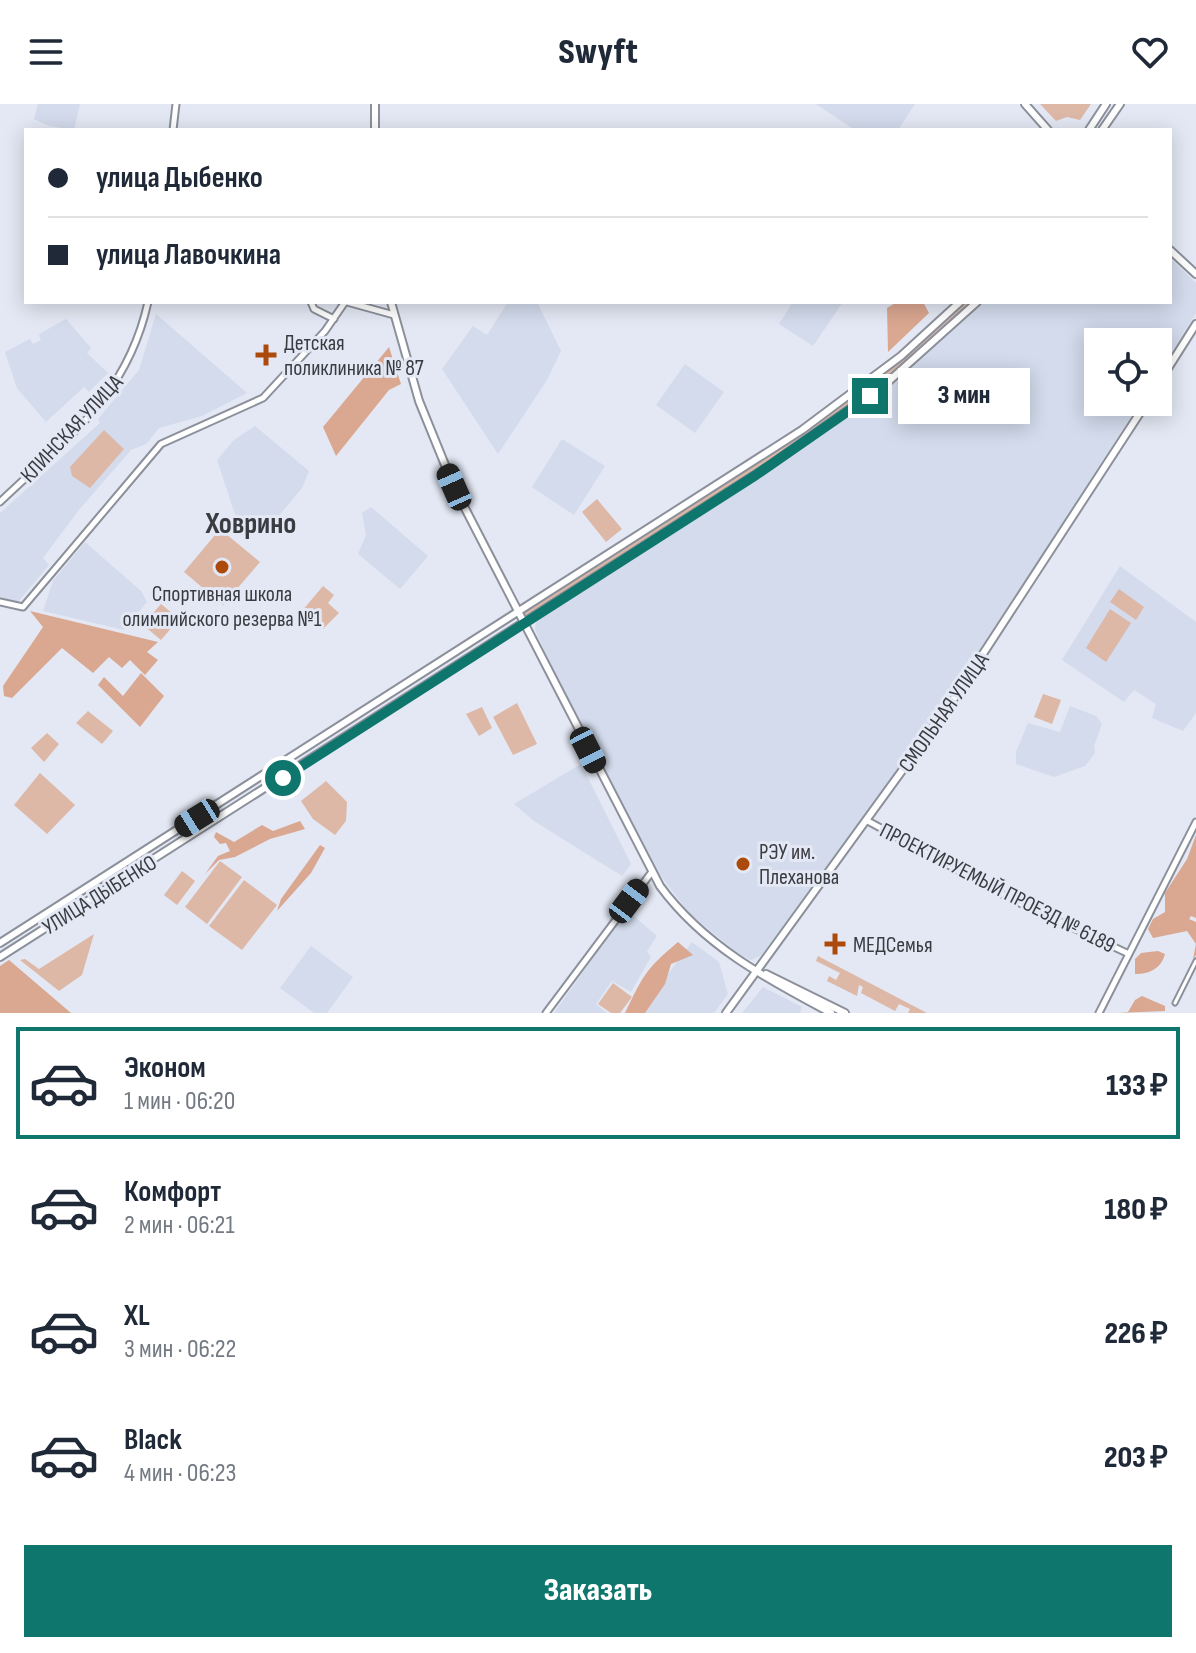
<!DOCTYPE html>
<html lang="ru">
<head>
<meta charset="utf-8">
<style>
  :root { --surface:#fff; --page:#f6f6f7; --text:#1f2937; --muted:#747a83; --line:#e0e1e3; --accent:#0f766e }
  body { margin:0; font-family:"Sofia Sans Condensed",sans-serif; background:var(--page); color:var(--text); height:100vh; display:flex; flex-direction:column; font-size:30px; white-space:nowrap }
  * { box-sizing:border-box; margin:0 }
  p { font-size:26px; color:var(--muted) }
  .icon { flex:none; width:44px; height:44px; fill:none; stroke:currentColor; stroke-width:2; stroke-linecap:round; stroke-linejoin:round }
  .map { position:relative; height:909px; overflow:hidden }
  .details { display:flex; flex-direction:column; background:var(--surface); flex:1 }
  .details>* { flex:none }
  .hud { position:absolute; left:24px; top:24px; width:1148px; height:176px; border-radius:0px; box-shadow:0 4px 20px #0003; display:grid; align-content:center; height:176px; padding:0 24px; background:var(--surface) }
  .fabs { position:absolute; left:1084px; top:224px; display:grid; gap:16px }
  .fabs a { display:grid; place-items:center; width:88px; height:88px; border-radius:0px; background:var(--surface); box-shadow:0 4px 20px #0003; font-size:40px }
  .end { position:absolute; width:36px; height:36px; margin:-18px; border:10px solid #0f766e; background:#fff; box-shadow:0 0 0 4px #fff }
  .from { border-radius:50% }
  .bubble { position:absolute; height:56px; border-radius:0px; background:var(--surface); box-shadow:0 4px 20px #0003; font-size:26px; font-weight:800; line-height:56px; text-align:center }
  .car { position:absolute; width:24px; height:48px; margin:-24px -12px; border-radius:10px; box-shadow:0 0 6px 2px #0007; background:linear-gradient(#222 24%,#8ab4d8 0 40%,#222 0 76%,#8ab4d8 0 86%,#222 0) }
  .hud b { display:flex; align-items:center; gap:28px; height:76px; font-size:30px }
  .hud b+b { border-top:2px solid var(--line) }
  .hud i { width:20px; height:20px; background:var(--text) }
  ul { padding:14px 0 0; list-style:none }
  li { display:flex; align-items:center; gap:24px; height:112px; margin:0 16px 12px; padding:0 8px; border:4px solid transparent; border-radius:0px }
  li div { flex:1 }
  li b { display:block; font-size:30px }
  li em { font-style:normal; font-weight:800 }
  li.on { border-color:var(--accent) }
  li>.icon { width:72px; height:72px; stroke-width:1.5 }
  .button { display:flex; gap:16px; margin-top:auto; padding:16px 24px }
  .button a { flex:1; height:92px; border-radius:0px; background:var(--accent); color:#fff; font-size:32px; font-weight:800; line-height:92px; text-align:center }
  header { display:flex; justify-content:space-between; align-items:center; height:104px; padding:0 24px; background:var(--surface); font-size:36px; font-weight:800 }
  .map>svg:first-child { display:block }
  .built { fill:#d3dbec }
  .green { fill:#ddb8a7 }
  .forest { fill:#daa790 }
  .lines { fill:none; stroke-linecap:round; stroke-linejoin:round }
  .pedestrian-casing { stroke:#8b909a; stroke-width:7 }
  .minor-casing { stroke:#8b909a; stroke-width:9 }
  .tertiary-casing { stroke:#8b909a; stroke-width:10 }
  .secondary-casing { stroke:#8b909a; stroke-width:10 }
  .pedestrian { stroke:#fff; stroke-width:3 }
  .minor { stroke:#fff; stroke-width:5 }
  .tertiary { stroke:#fff; stroke-width:6 }
  .secondary { stroke:#fff; stroke-width:6 }
  .route { stroke:#0f766e; stroke-width:10 }
  .poi-dot { fill:#ac4a0c; stroke:#e3e8f4; stroke-width:3 }
  .labels { text-anchor:middle; stroke-width:6; stroke-linejoin:round; paint-order:stroke }
  .poi-label { font-size:22px; fill:#3a3c41; stroke:#e3e8f4; text-anchor:start }
  .street-label { font-size:22px; fill:#3a3c41; stroke:#e3e8f4 }
  .district-label { font-size:30px; font-weight:bold; fill:#3a3c41; stroke:#e3e8f4 }
</style>
</head>
<body>
<header><svg class="icon" aria-label="menu" viewBox="0 0 24 24"><path d="M4 6h16M4 12h16M4 18h16"/></svg>Swyft<svg class="icon" aria-label="heart" viewBox="0 0 24 24"><path d="M12 20l-8-8c-3-5 5-10 8-4 3-6 11-1 8 4z"/></svg></header>
<div class="map">
<svg width="1196" height="909" viewBox="0 0 1196 909">
  <rect width="100%" height="100%" fill="#e3e8f4"/>
  <!-- built -->
  <path class="built" d="M38,0H80L74,26L49,22L34,15Z
    M816,0H915L898,26H855Z
    M1170,154L1196,179V209L1158,270V238H1098V298H1140L946,600L762,851L751,856L741,852L690,810L657,767L548,556L535,525L536,518L827,328L900,274L983,198H1170Z
    M508,198H537L561,247L547,276L498,350L442,265L473,222L487,231Z
    M793,198H843L813,242L779,220Z
    M156,210L247,289L202,312L159,324L146,340L131,346L78,407L43,454L49,461L18,498L0,494V409L100,319L98,315L139,266Z
    M66,215L91,244L87,249L108,269L89,288L84,283L46,318L17,284L5,248L30,235L33,240L41,236L39,230Z
    M685,260L724,288L695,329L656,301Z
    M255,322L309,367L302,384L266,427L239,422L217,356L234,336Z
    M562,335L605,362L574,411L532,383Z
    M371,403L428,452L400,485L358,450L366,431L362,409Z
    M85,438L141,487L147,498L124,526L43,507L53,477Z
    M1120,462L1196,518V609L1183,627L1152,614L1156,600L1134,586L1124,598L1062,556Z
    M1070,602L1096,612L1102,620L1094,642L1095,649L1085,662L1054,673L1016,660V648L1028,619L1060,628Z
    M581,660L631,760L622,772L534,717L514,700Z
    M627,806L657,832L647,847L651,853L631,888L612,877L596,900L607,909H554Z
    M692,838L719,858L728,890L714,909H639Z
    M311,842L353,873L327,909H314L280,884Z
    M763,883L802,903L800,909H742Z"/>
  <!-- green -->
  <path class="green" d="M1040,0H1091L1080,16L1067,13L1056,17Z
    M960,198H977L850,307L524,521L518,509L732,372L873,275Z
    M104,326L124,345L90,384L72,372L70,363Z
    M597,395L622,425L606,438L582,408Z
    M220,425L260,458L223,501L184,468Z
    M323,482L334,491L328,499L339,509L323,525L302,507Z
    M1119,485L1144,503L1136,516L1110,498Z
    M161,500L179,515L161,536L143,521Z
    M1110,505L1131,519L1106,558L1086,544Z
    M1043,590L1061,596L1052,620L1034,613Z
    M517,599L537,640L513,651L493,613Z
    M482,603L492,624L479,632L466,610Z
    M88,607L113,627L102,640L76,619Z
    M47,629L59,640L44,658L31,644Z
    M40,669L75,701L47,730L14,701Z
    M326,677L347,698L346,717L335,731L313,715L301,697Z
    M220,757L242,773L207,820L185,803Z
    M182,767L195,777L177,801L164,791Z
    M244,776L277,801L242,846L209,822Z
    M94,830L82,871L59,887L20,856L25,855L39,865Z
    M818,852L927,909H908L910,905L899,900L895,907L861,889L863,883L859,881L857,892L827,877L829,872L836,876L840,869L816,857Z
    M613,879L632,893L620,909H611L598,900Z"/>
  <!-- forest -->
  <path class="forest" d="M897,198H923L929,209L888,248L887,204Z
    M389,243L401,280L389,286L336,352L323,323Z
    M30,507L158,538L147,548L158,556L145,571L130,556L122,564L109,553L93,569L62,544L12,594L4,592L3,582L43,523Z
    M141,569L164,592L140,623L98,581L104,573L123,592Z
    M300,717L305,725L270,735L235,753L219,756L205,770L218,752L230,747L226,739L220,740L214,733L216,728L234,738L262,721L273,727Z
    M1196,731V814L1191,812L1189,815L1196,818V851L1193,855L1196,840L1187,827L1153,834L1148,825L1153,815L1165,808V789L1187,755Z
    M320,741L325,744L311,769L277,807L281,795Z
    M678,838L693,851L671,860L665,880L645,909H625C644,870 645,866 678,838Z
    M1158,847L1165,850C1161,865 1149,870 1135,870V855L1141,849Z
    M9,856L71,909H0V862Z
    M1142,892L1165,902V907L1118,909L1128,908L1135,896Z"/>
  <g class="lines">
    <!-- pedestrian casing -->
    <g class="pedestrian-casing">
      <path id="pedestrian" d="M1175,899L1196,857"/>
    </g>
    <!-- minor casing -->
    <g class="minor-casing">
      <path id="minor" d="M173,26L176,0
        M311,198L314,205L334,215
        M347,198L394,211
        M0,398C67,334 127,293 148,198
        M0,498L23,503L161,340L263,294L325,227L345,198
        M866,716L1007,793L1129,850
        M546,909L651,769
        M1099,909L1196,718"/>
    </g>
    <!-- tertiary casing -->
    <g class="tertiary-casing">
      <path id="tertiary" d="M1025,0L1048,26
        M1170,146L1196,170
        M1158,280L1196,220
        M726,909L949,602L1147,298"/>
    </g>
    <!-- secondary casing -->
    <g class="secondary-casing">
      <path id="secondary" d="M375,26V0
        M1089,26L1106,0
        M1102,26L1120,0
        M391,198L419,297L454,383L660,782C704,842 767,875 831,909
        M0,839L802,326L901,252L960,198
        M0,853L770,361L889,277L977,198
        M766,870L845,909"/>
    </g>
    <!-- pedestrian -->
    <use href="#pedestrian" class="pedestrian"/>
    <!-- minor -->
    <use href="#minor" class="minor"/>
    <!-- tertiary -->
    <use href="#tertiary" class="tertiary"/>
    <!-- secondary -->
    <use href="#secondary" class="secondary"/>
  </g>
  <g class="lines">
    <!-- route -->
    <path class="route" d="M283,674L756,371L870,292"/>
  </g>
  <!-- markers -->
  <g class="poi-dot">
    <path d="M262 239h8v8h8v8h-8v8h-8v-8h-8v-8h8z"/>
    <circle cx="222" cy="463" r="8"/>
    <circle cx="743" cy="760" r="8"/>
    <path d="M831 828h8v8h8v8h-8v8h-8v-8h-8v-8h8z"/>
  </g>
  <g class="labels">
    <!-- poi labels -->
    <g class="poi-label">
      <text x="284" y="246">Детская<tspan x="284" dy="25">поликлиника № 87</tspan></text>
      <text x="222" y="497" text-anchor="middle">Спортивная школа<tspan x="222" dy="25">олимпийского резерва №1</tspan></text>
      <text x="759" y="755">РЭУ им.<tspan x="759" dy="25">Плеханова</tspan></text>
      <text x="853" y="848">МЕДСемья</text>
    </g>
    <!-- street labels -->
    <g class="street-label">
      <text transform="translate(71 324) rotate(-47)" y="8">КЛИНСКАЯ УЛИЦА</text>
      <text transform="translate(943 608) rotate(-55)" y="8">СМОЛЬНАЯ УЛИЦА</text>
      <text transform="translate(998 783) rotate(27)" y="8">ПРОЕКТИРУЕМЫЙ ПРОЕЗД № 6189</text>
      <text transform="translate(99 790) rotate(-32)" y="8">УЛИЦА ДЫБЕНКО</text>
    </g>
    <!-- district labels -->
    <g class="district-label">
      <text x="251" y="429">Ховрино</text>
    </g>
  </g>
</svg>
<div class="fabs">
<a><svg class="icon" aria-label="locate" viewBox="0 0 24 24"><circle cx="12" cy="12" r="6"/><path d="M12 2v4M12 18v4M2 12h4M18 12h4"/></svg></a>
</div>
<i class="end from" style="left:283px;top:674px"></i>
<i class="end" style="left:870px;top:292px"></i>
<div class="bubble" style="left:898px;top:264px;width:132px">3 мин</div>
<i class="car" style="left:454px;top:383px;rotate:336deg"></i>
<i class="car" style="left:588px;top:646px;rotate:153deg"></i>
<i class="car" style="left:197px;top:714px;rotate:238deg"></i>
<i class="car" style="left:629px;top:797px;rotate:37deg"></i>
<div class="hud">
<b><i class="from"></i>улица Дыбенко</b>
<b><i></i>улица Лавочкина</b>
</div>
</div>
<section class="details">
<ul>
<li class="on"><svg class="icon" aria-label="car" viewBox="0 0 24 24"><path d="M5 17H2v-5l4-1 3-4h7l3 4 3 1v5h-3M9 17h6M6 11h13"/><circle cx="7" cy="17" r="2"/><circle cx="17" cy="17" r="2"/></svg><div><b>Эконом</b><p>1 мин · 06:20</p></div><em>133 ₽</em></li>
<li><svg class="icon" aria-label="car" viewBox="0 0 24 24"><path d="M5 17H2v-5l4-1 3-4h7l3 4 3 1v5h-3M9 17h6M6 11h13"/><circle cx="7" cy="17" r="2"/><circle cx="17" cy="17" r="2"/></svg><div><b>Комфорт</b><p>2 мин · 06:21</p></div><em>180 ₽</em></li>
<li><svg class="icon" aria-label="car" viewBox="0 0 24 24"><path d="M5 17H2v-5l4-1 3-4h7l3 4 3 1v5h-3M9 17h6M6 11h13"/><circle cx="7" cy="17" r="2"/><circle cx="17" cy="17" r="2"/></svg><div><b>XL</b><p>3 мин · 06:22</p></div><em>226 ₽</em></li>
<li><svg class="icon" aria-label="car" viewBox="0 0 24 24"><path d="M5 17H2v-5l4-1 3-4h7l3 4 3 1v5h-3M9 17h6M6 11h13"/><circle cx="7" cy="17" r="2"/><circle cx="17" cy="17" r="2"/></svg><div><b>Black</b><p>4 мин · 06:23</p></div><em>203 ₽</em></li>
</ul>
<div class="button"><a>Заказать</a></div>
</section>
</body>
</html>
